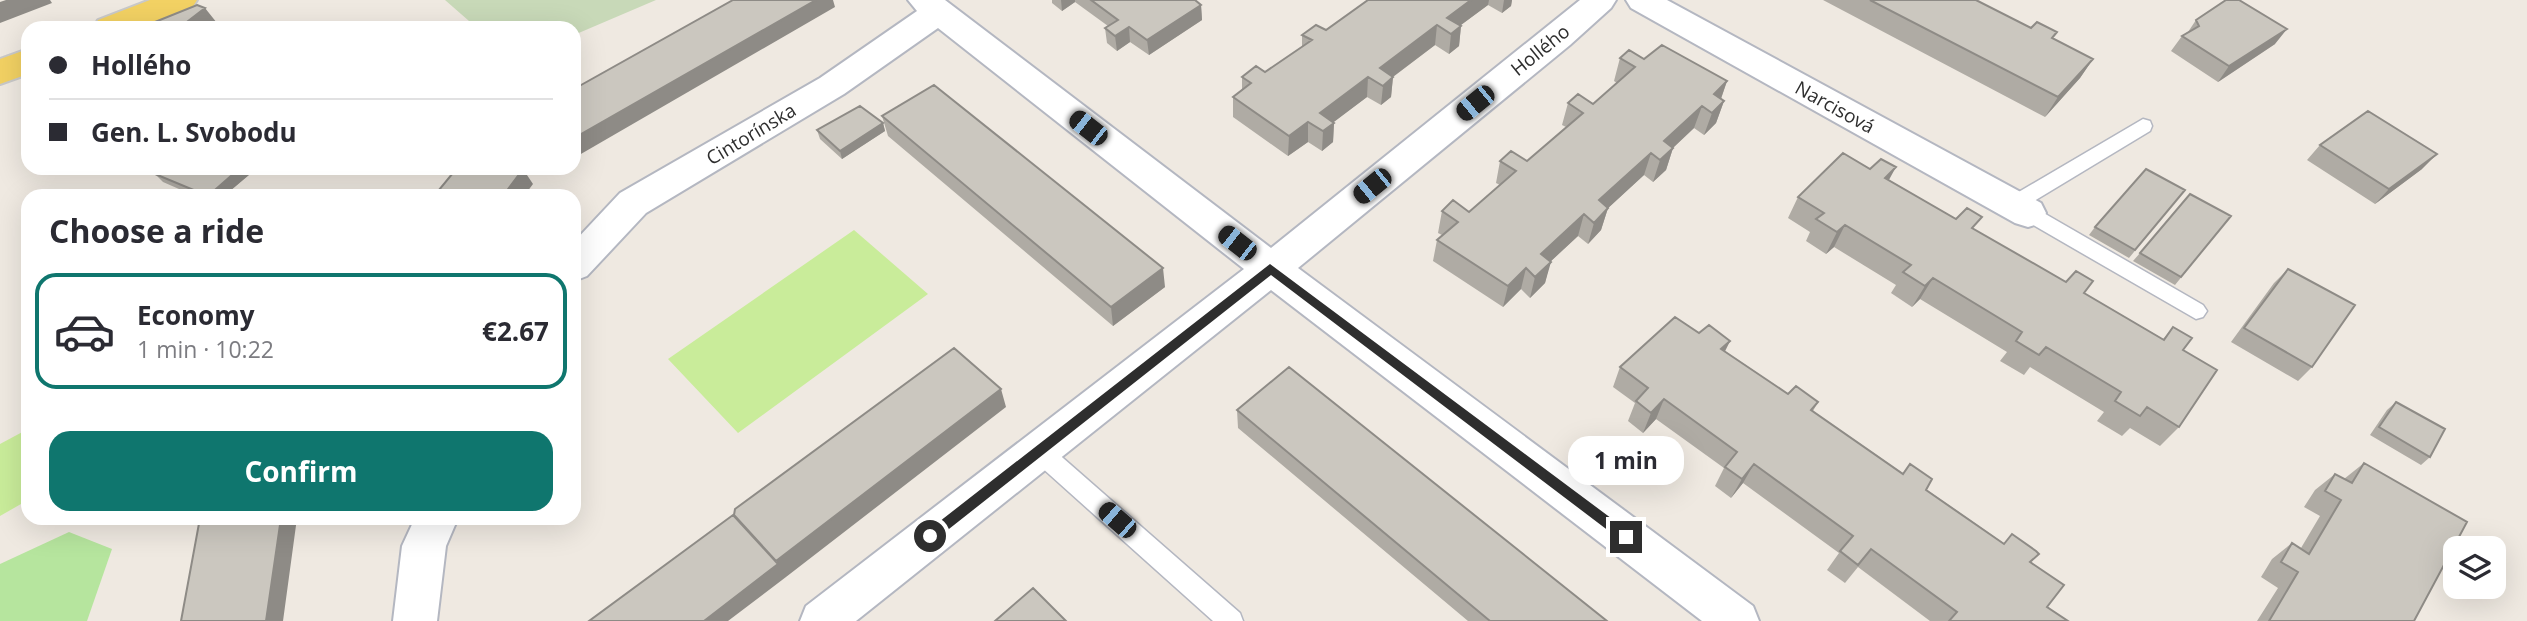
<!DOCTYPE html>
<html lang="en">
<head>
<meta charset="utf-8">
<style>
  :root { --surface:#fff; --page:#f2f2f3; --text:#2b2b33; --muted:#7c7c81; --line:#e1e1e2; --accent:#0f766e }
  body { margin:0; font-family:"Open Sans",sans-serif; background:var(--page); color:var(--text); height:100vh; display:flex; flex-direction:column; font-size:26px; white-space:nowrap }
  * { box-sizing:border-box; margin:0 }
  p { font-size:23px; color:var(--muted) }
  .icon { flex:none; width:38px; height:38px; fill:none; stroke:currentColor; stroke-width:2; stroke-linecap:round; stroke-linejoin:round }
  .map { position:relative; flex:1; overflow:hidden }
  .sheet { position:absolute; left:21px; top:189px; width:560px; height:336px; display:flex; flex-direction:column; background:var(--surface); border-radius:21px; box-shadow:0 7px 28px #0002 }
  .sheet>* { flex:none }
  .top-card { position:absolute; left:21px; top:21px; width:560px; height:154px; border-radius:21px; box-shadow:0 7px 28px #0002; display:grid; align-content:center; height:154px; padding:0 28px; background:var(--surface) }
  .controls { position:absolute; left:2443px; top:536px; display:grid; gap:14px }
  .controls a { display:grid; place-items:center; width:63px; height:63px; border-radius:14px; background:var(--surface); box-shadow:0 7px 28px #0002; font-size:35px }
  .end { position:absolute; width:32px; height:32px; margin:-16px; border:9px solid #2e2e2e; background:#fff; box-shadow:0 0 0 4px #fff }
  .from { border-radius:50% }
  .bubble { position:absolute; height:49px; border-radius:21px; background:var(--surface); box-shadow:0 7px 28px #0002; font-size:23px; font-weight:700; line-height:49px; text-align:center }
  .car { position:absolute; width:21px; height:42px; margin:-21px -10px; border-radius:9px; box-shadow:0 0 5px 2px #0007; background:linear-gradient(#222 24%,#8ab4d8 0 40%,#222 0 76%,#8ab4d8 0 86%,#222 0) }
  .top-card b { display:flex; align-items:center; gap:24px; height:66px; font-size:26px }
  .top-card b+b { border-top:2px solid var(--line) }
  .top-card i { width:18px; height:18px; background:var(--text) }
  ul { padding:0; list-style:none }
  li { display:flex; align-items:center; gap:21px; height:116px; margin:0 14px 10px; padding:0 14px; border:4px solid transparent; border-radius:21px }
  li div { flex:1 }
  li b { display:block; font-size:26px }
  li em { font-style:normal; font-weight:700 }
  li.selected { border-color:var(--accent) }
  li>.icon { width:63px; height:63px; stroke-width:1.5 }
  h2 { padding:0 28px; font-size:32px; line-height:84px }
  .action { display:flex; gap:14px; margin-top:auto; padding:14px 28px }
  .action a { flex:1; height:80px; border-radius:21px; background:var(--accent); color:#fff; font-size:28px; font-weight:700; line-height:80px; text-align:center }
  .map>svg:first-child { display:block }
  .green { fill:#b6e59e }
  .cemetery { fill:#c8d9b8 }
  .pitch { fill:#c9ec9a }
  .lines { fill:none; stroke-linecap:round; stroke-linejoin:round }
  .lane-casing { stroke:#b4b7c1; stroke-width:3 }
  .street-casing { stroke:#b4b7c1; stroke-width:4 }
  .primary-casing { stroke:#c9c9c9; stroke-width:4 }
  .lane { fill:#fff; fill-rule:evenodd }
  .street { fill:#fff; fill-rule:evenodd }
  .primary { fill:#f2d163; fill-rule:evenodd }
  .wall { fill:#afaba4 }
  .shaded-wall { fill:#8e8b86 }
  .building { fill:#cbc7bf; stroke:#8e8b86; stroke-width:2 }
  .route { fill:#2e2e2e }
  .labels { text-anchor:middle; stroke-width:5; stroke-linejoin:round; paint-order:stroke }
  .street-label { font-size:19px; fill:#2e2e2e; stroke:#fff }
</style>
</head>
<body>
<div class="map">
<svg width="2527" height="621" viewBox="0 0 2527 621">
  <rect width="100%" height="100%" fill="#efe9e1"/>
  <!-- green -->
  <path class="green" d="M69,532L112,549L87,621H0V564Z"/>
  <!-- cemetery -->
  <path class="cemetery" d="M445,0H656L574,35V28H477Z"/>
  <!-- pitch -->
  <path class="pitch" d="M854,230L928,294L738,433L668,359Z
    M28,429V500L0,516V444Z"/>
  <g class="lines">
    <!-- lane casing -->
    <g class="lane-casing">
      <path id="lane" d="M2143,119L2150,121L2152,126L2150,131L2026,206L2035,208L2203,305L2207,311L2203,317L2196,319L2021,218L2018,213L2020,210L2012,212L2005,210L2002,205L2005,200Z
        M1039,441L1047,444L1240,613L1243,621H1213L1031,458L1028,451L1031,444Z"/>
    </g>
    <!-- street casing -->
    <g class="street-casing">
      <path id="street" d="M908,0H945L1271,248L1580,0H1616L1611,8L1570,45L1298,268L1753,606L1759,621H1702L1271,290L856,621H800L806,606L1244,269L938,28L844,94L646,213L587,276L574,281V242L620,193L820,78L917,11Z
        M1626,0H1667L2041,203L2046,213L2041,223L2028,227L2015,223L1631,8Z
        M415,518H458L446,546L437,621H393L402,546Z"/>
    </g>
    <!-- primary casing -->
    <g class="primary-casing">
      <path id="primary" d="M150,0H197L192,8L141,28H94L98,20Z
        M28,49V74L0,84V59Z"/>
    </g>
    <!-- lane -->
    <use href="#lane" class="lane"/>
    <!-- street -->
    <use href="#street" class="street"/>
    <!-- primary -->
    <use href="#primary" class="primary"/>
  </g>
  <!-- wall -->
  <path class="wall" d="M1052,0H1195L1201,5L1202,20L1149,55L1130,42L1117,51L1107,43L1105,28L1108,26L1075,2L1062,11L1052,3Z
    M1368,0H1512L1511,6L1502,13L1488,5L1461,25V26L1459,46L1449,54L1435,45L1393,77L1391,97L1381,105L1367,97L1333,122L1334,123L1333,142L1322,151L1308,142L1288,156L1233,117V97L1242,90V77L1265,72L1302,47V35L1326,30Z
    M1823,0H1976L2093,59L2080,78L2045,117Z
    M2196,20L2275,44L2218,82L2171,51L2182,36L2188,32Z
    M1620,58L1644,59L1727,81L1721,99L1724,101L1716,123L1704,135L1694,128L1673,148L1666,170L1653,182L1644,175L1608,208L1601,230L1588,244L1578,236L1550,262L1545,283L1530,298L1521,289L1503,307L1433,261L1437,240L1442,235L1438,233L1442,211L1469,212L1500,185L1496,183L1500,161H1527L1566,127L1562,125L1568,103L1593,104L1617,83L1614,81Z
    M882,116L1165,287L1113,326L888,136Z
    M883,123L885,131L842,159L820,139L817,130Z
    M2320,145L2422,169L2375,204L2307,160Z
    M256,169L224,196H195L163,182L155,174Z
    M1889,180L2163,339L2173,327L2183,350L2179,427L2160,446L2130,428L2122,436L2097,421L2104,412L2030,367L2024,375L2000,361L2007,352L1920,299L1912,307L1891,293L1896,285L1834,247L1826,254L1806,241L1810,232L1788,218L1798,197Z
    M2185,190L2129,258L2089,235L2095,227Z
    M2231,216L2175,285L2133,261L2140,253Z
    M2288,269L2312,367L2298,381L2231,342L2274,283Z
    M1730,341L1725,351L1788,394L1818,402L1813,411L2031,562L2047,607L2068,621H1930L1858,567L1845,583L1827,570L1839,553L1743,483L1731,498L1715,486L1724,468L1656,419L1643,433L1628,421L1635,403L1613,387L1620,367Z
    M2396,402L2430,457L2421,465L2370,435L2387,410Z
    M1237,410L1607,621H1468L1238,428Z
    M2364,463L2414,621H2257L2278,588L2261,577L2272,559L2292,543L2301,548L2320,516L2304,507L2315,490L2335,474L2344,479Z"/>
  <!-- shaded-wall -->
  <path class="shaded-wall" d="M6,0H50L52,3L0,23V2Z
    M816,0H833L835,7L574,158V138Z
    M1061,0H1075V2L1062,11Z
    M1471,0H1489L1488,5L1450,33L1447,18Z
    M1504,0H1512L1511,6L1502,13Z
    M1201,5L1202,20L1149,55L1147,40Z
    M205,8L221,28H179Z
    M1437,25L1435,45L1382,85L1380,68Z
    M1461,26L1459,46L1449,54L1451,34Z
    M1129,27L1130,42L1117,51L1115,36Z
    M2287,29L2275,44L2218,82L2229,66Z
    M2093,59L2080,78L2045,117L2058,97Z
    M1368,77L1367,97L1322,131L1320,113Z
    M1393,77L1391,97L1381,105L1383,86Z
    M1727,81L1719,104L1714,94Z
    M1724,101L1716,123L1704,135L1712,113Z
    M1702,106L1694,128L1660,160L1664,141Z
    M1308,122V142L1288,156L1289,136Z
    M883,123L885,131L842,159L840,151Z
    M1334,123L1333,142L1322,151L1323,131Z
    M1673,148L1666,170L1653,182L1660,160Z
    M1651,153L1644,175L1593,222L1599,200Z
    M2437,154L2422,169L2375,204L2389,189Z
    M1896,167L1884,189L1885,178Z
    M240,168H255L256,169L224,196H208Z
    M547,168H557L550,172Z
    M523,169L533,184L524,196H503Z
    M1608,208L1601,230L1588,244L1594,223Z
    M1584,214L1578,236L1536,275L1541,254Z
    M1845,225L1834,247L1826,254L1837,232Z
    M1551,262L1545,283L1530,298L1535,277Z
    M1163,268L1165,287L1113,326L1111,307Z
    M1526,268L1521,289L1503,307L1508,286Z
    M1933,278L1920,299L1912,307L1925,286Z
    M1730,341L1720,361L1721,349Z
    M1001,389L1006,407L786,577L776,561Z
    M1664,399L1656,419L1643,433L1651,413Z
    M1754,464L1743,483L1731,498L1742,479Z
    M281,518H297L283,621H266Z
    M778,564L786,577L728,621H704Z"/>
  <!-- building -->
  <path class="building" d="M733,0H816L574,138V89Z
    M1091,0H1195L1201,5L1147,40L1129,27L1115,36L1105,28L1118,20Z
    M1368,0H1471L1447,18L1461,26L1451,34L1437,25L1380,68L1393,77L1383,86L1368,77L1320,113L1334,123L1323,131L1308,122L1289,136L1233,97L1251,83L1242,77L1256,66L1265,72L1312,40L1302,35L1316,25L1326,30Z
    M1870,0H1976L2031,28L2037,22L2057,32L2052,38L2093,59L2058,97Z
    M2226,0H2239L2287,29L2229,66L2182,36L2199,26L2196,20Z
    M197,5L205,8L179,28H140Z
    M301,25L311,28H297Z
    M1662,45L1727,81L1714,94L1724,101L1712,113L1702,106L1664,141L1673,148L1660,160L1651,153L1599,200L1608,208L1594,223L1584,214L1541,254L1551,262L1535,277L1526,268L1508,286L1437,240L1458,222L1442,211L1453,200L1469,212L1516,171L1500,161L1511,151L1527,161L1583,113L1568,103L1578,94L1593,104L1635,67L1620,58L1629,50L1644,59Z
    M934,85L1163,268L1111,307L882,116Z
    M860,106L883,123L840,151L817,130Z
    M2368,111L2437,154L2389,189L2320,145Z
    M1843,153L1870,169L1881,159L1896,167L1885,178L1956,219L1967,208L1982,217L1972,228L2066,282L2076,271L2093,281L2084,293L2164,340L2173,327L2192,338L2183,350L2217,370L2179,427L2147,407L2140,416L2115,401L2121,392L2046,347L2039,355L2016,341L2022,332L1933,278L1925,286L1903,272L1911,265L1845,225L1837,232L1816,219L1824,213L1798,197Z
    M163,168H240L208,196L155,174Z
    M457,168H517L523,169L503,196H434Z
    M2146,169L2185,190L2135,250L2095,227Z
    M2190,194L2231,216L2181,277L2140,253Z
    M2288,269L2355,305L2312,367L2244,328Z
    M1675,317L1699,333L1709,325L1730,341L1721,349L1788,394L1796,386L1818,402L1811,410L1903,474L1910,464L1932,479L1926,490L2004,544L2012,534L2036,551L2039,554L2030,562L2064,585L2047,607L2068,621H1949L1957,612L1871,549L1858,565L1840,551L1853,536L1754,464L1742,479L1725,467L1737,452L1664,399L1651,413L1636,401L1648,388L1620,367Z
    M954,348L1001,389L776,561L734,515L735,509Z
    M1289,367L1607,621H1490L1237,410Z
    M2396,402L2445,429L2430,457L2379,427Z
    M2364,463L2467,522L2414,621H2269L2298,572L2281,562L2292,543L2309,554L2341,500L2325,491L2335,474L2352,483Z
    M733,515L778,564L704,621H589Z
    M200,518H281L266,621H181Z
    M1033,588L1066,621H995Z"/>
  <!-- route -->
  <path class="route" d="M1270,264L1631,533V541H1622L1271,275L935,540H926V532Z"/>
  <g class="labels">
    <!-- street labels -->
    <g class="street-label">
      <text transform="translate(1540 50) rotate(-39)" y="7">Hollého</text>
      <text transform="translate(1835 107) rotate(29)" y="7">Narcisová</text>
      <text transform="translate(751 134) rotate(-31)" y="7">Cintorínska</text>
    </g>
  </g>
</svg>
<div class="controls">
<a><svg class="icon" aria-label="layers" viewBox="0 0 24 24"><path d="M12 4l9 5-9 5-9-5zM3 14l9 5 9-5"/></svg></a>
</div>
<i class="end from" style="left:930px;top:536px"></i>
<i class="end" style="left:1626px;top:537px"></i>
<div class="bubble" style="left:1568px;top:436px;width:116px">1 min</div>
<i class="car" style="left:1475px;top:103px;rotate:231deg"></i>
<i class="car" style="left:1088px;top:128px;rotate:308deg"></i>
<i class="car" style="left:1372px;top:186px;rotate:231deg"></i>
<i class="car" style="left:1237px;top:243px;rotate:308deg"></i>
<i class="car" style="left:1117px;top:520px;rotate:311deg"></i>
<div class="top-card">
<b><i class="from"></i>Hollého</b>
<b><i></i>Gen. L. Svobodu</b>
</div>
<section class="sheet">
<h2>Choose a ride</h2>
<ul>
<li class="selected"><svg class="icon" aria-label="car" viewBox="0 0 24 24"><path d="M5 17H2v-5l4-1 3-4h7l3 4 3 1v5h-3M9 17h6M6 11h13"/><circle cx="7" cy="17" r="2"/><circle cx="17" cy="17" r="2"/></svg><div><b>Economy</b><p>1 min · 10:22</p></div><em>€2.67</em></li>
</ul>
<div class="action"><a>Confirm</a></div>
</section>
</div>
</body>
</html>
